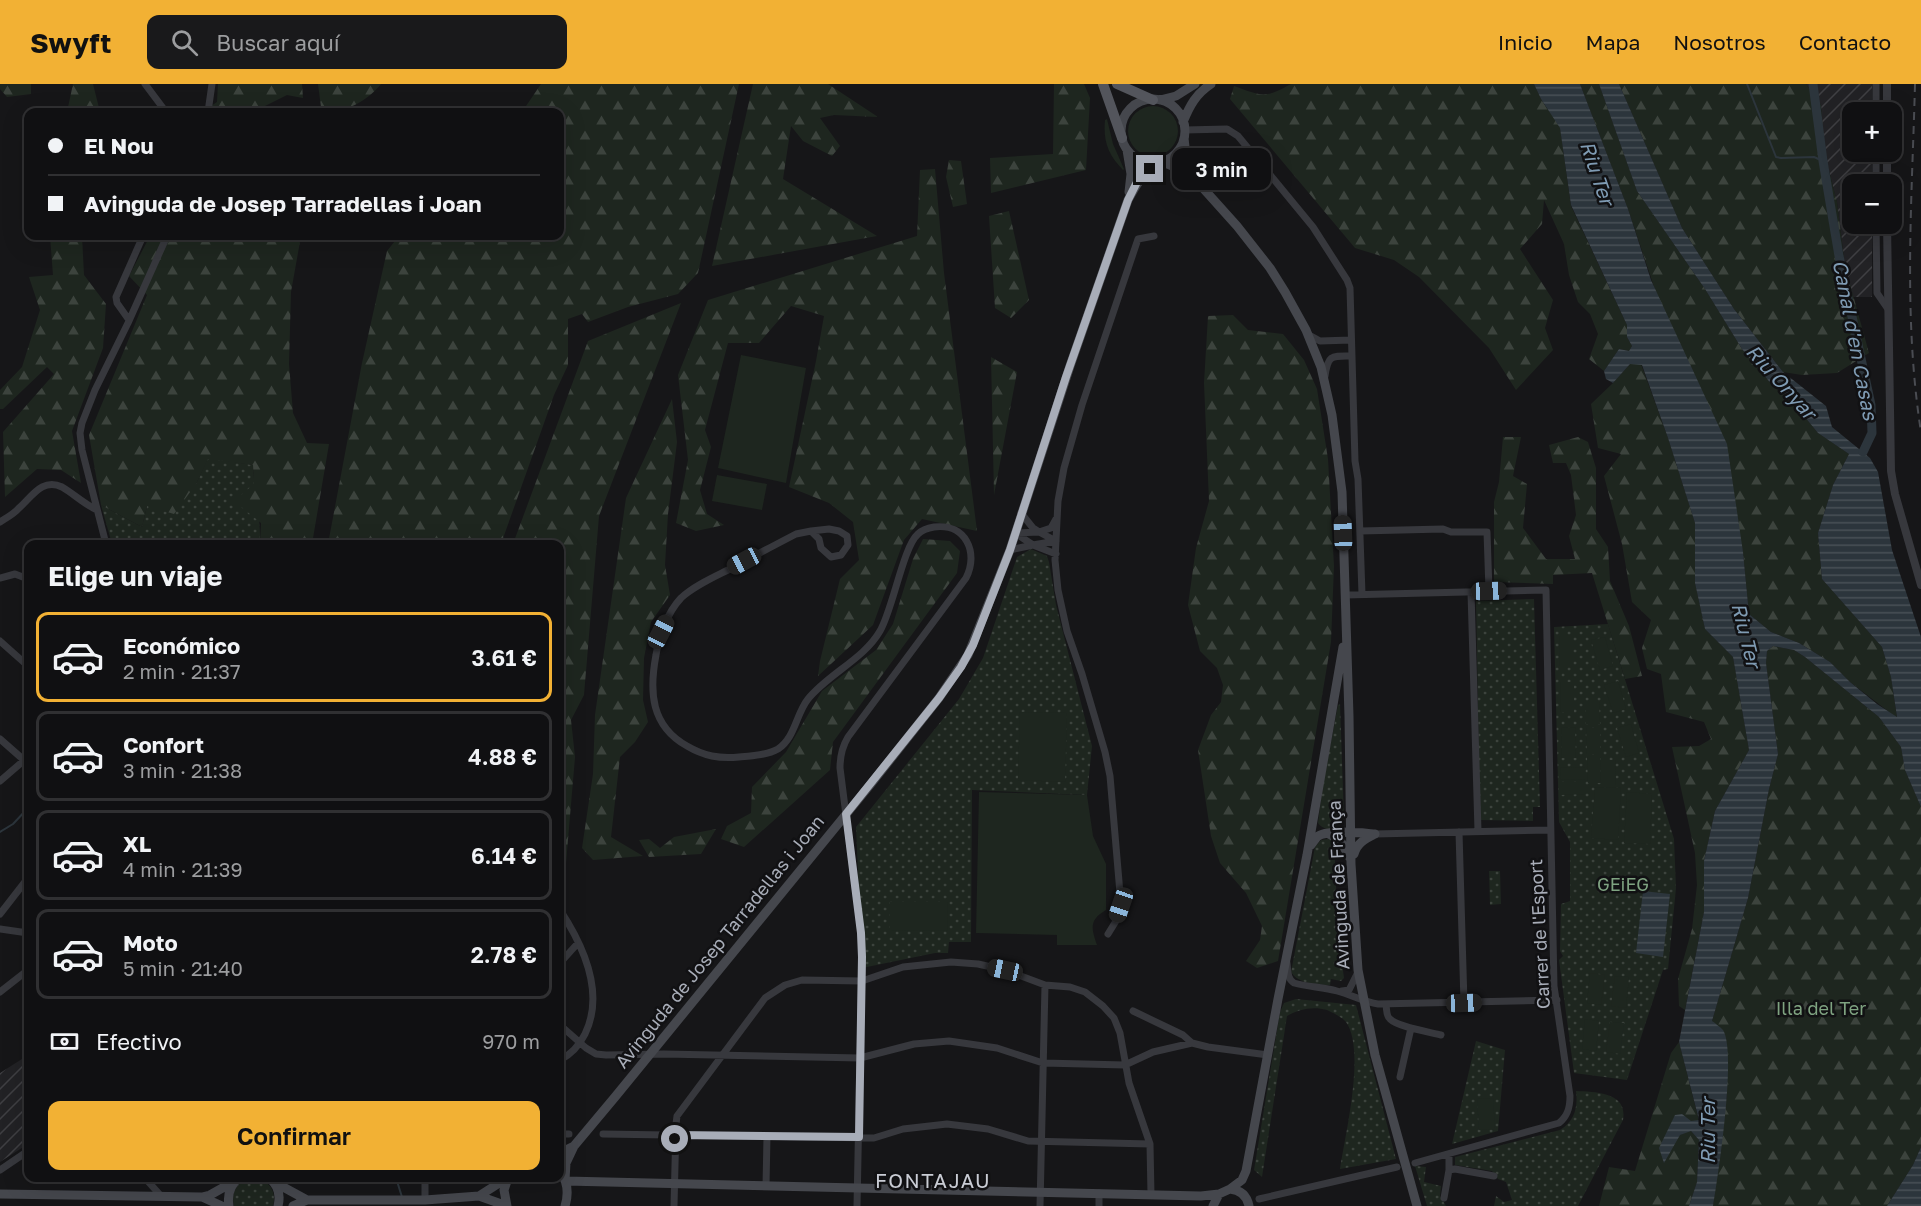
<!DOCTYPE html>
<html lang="es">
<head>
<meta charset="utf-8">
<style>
  :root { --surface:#101012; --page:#19191b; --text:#f1f3f6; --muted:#9c9d9f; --line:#303032; --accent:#f2b134 }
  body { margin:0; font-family:"Golos Text",sans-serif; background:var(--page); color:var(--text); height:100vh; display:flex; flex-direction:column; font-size:22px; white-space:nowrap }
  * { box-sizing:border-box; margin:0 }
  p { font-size:20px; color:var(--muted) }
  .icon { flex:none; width:33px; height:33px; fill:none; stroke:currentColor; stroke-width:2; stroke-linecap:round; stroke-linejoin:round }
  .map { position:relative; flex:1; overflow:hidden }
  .details { position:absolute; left:24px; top:456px; width:540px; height:642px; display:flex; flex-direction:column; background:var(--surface); border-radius:12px; box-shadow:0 6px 24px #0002,0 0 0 2px var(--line) }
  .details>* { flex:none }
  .top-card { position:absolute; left:24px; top:24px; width:540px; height:132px; border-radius:12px; box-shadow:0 6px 24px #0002,0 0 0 2px var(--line); display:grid; align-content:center; height:132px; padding:0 24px; background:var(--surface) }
  .tools { position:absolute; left:1842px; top:18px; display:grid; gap:12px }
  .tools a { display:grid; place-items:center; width:60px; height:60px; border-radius:12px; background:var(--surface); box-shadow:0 6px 24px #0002,0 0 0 2px var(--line); font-size:30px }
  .end { position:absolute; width:27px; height:27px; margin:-14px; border:8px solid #a8adb8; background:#111; box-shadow:0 0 0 3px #111 }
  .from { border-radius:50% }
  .bubble { position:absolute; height:42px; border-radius:12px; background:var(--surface); box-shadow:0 6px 24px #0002,0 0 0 2px var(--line); font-size:20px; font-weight:600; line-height:42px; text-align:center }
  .car { position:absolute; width:18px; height:36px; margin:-18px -9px; border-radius:8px; box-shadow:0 0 4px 2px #0007; background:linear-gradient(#222 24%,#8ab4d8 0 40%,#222 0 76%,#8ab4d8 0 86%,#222 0) }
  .top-card b { display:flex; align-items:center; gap:21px; height:57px; font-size:22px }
  .top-card b+b { border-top:2px solid var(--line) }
  .top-card i { width:15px; height:15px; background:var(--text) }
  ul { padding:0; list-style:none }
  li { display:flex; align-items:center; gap:18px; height:90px; margin:0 12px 9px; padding:0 12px; border:3px solid var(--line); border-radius:12px }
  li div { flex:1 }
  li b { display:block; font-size:22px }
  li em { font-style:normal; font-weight:600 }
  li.current { border-color:var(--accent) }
  li>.icon { width:54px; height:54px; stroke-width:1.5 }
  h2 { padding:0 24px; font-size:27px; line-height:72px }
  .pay { display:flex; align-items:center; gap:15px; height:66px; padding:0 24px; font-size:22px }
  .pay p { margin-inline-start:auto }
  .button { display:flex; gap:12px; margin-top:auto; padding:12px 24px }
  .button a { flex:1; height:69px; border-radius:12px; background:var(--accent); color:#111; font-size:24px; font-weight:600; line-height:69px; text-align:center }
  header { display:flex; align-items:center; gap:36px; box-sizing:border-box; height:84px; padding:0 30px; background:var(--accent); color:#111 }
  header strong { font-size:28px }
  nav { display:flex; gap:33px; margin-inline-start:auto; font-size:21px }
  .search { width:420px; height:54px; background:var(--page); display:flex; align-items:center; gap:15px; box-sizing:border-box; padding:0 21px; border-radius:12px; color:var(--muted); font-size:22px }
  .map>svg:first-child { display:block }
  .industrial { fill:url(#industrial-furrows) }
  .grass { fill:url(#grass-dots) }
  .forest { fill:url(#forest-firs) }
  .garden { fill:#1e261f }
  .water { fill:url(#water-rules) }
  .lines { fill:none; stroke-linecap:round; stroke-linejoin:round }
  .stream { stroke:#2c353c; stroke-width:2 }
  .canal { stroke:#2c353c; stroke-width:9 }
  .minor { stroke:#37383d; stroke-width:7 }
  .tertiary { stroke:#37383d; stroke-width:8 }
  .secondary { stroke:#45474d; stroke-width:9 }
  .primary { stroke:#53555c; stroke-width:10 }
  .rail { stroke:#4a4c52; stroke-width:2; stroke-dasharray:8 6; stroke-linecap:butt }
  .route { stroke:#a8adb8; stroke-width:8 }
  .labels { text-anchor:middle; stroke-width:5; stroke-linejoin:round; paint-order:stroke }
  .street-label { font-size:18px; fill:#a8adb8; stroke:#111113 }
  .park-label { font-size:18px; fill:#7fa381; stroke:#111113 }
  .water-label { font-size:20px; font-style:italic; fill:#7f9bb3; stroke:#111113 }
  .neighbourhood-label { font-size:20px; letter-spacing:1.5px; fill:#c9ccd4; stroke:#111113 }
</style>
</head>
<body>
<header>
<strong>Swyft</strong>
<div class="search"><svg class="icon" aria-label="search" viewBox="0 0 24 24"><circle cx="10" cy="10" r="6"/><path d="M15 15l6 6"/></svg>Buscar aquí</div>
<nav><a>Inicio</a><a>Mapa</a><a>Nosotros</a><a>Contacto</a></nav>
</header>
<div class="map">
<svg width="1921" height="1122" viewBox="0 0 1921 1122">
  <defs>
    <pattern id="industrial-furrows" width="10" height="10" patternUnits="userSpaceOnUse" patternTransform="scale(1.5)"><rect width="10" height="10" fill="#222225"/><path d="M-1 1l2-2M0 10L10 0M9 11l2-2" fill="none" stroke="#3f3f43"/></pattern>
    <pattern id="grass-dots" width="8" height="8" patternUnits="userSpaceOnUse" patternTransform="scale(1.5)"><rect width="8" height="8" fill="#1e261f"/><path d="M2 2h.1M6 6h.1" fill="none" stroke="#3c433d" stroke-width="1.8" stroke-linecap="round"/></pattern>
    <pattern id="forest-firs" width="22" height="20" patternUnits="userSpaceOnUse" patternTransform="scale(1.5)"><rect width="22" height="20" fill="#1e261f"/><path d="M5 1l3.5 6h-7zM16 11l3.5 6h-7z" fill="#3c433d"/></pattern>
    <pattern id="water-rules" width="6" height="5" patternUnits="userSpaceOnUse" patternTransform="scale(1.5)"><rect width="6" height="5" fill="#2c353c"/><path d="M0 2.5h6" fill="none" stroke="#485056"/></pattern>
  </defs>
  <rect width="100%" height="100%" fill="#161618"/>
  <!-- industrial -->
  <path class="industrial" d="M1806,0H1872V28H1852V68H1872V100H1852V140H1872V213H1853L1845,182L1837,118L1825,71L1821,21Z
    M22,975L28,985V1060L0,1078V989Z"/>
  <!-- grass -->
  <path class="grass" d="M208,374L253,381C254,408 261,433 260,460H112L101,421L142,443L147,422L196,400Z
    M1031,465L1047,472L1049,478L1056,521L1092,662L1087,711L972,706L971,858H949L948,869H935L862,884L856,743L959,615L983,574L1017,473Z
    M1534,515L1540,723H1533V737L1480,736L1476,517Z
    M1608,540L1674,755L1676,804L1668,885L1663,886L1627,996L1574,989L1559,876L1563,872L1560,867L1561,820L1570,817V758L1559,738L1554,543Z
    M1340,620L1344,734C1342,746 1325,749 1318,739L1323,700L1338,621Z
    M1328,755L1334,756L1338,849L1344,894L1341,897L1331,895L1330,901C1318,901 1298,900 1291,888L1315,763L1321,756Z
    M1489,787H1500L1501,820L1490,821Z
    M1296,915L1356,921L1396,1075L1340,1085C1345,1051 1366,966 1346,938C1342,933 1333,929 1327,926C1313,922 1299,925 1287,932L1262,1093L1254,1086L1280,928L1284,919Z
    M1476,957L1505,966L1498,1047L1452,1060Z
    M1576,1007C1596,1008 1628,1008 1623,1036L1578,1122H1494L1496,1112L1504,1118L1512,1116L1506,1098L1498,1095L1492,1087L1455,1081V1073L1560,1046C1575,1037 1578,1023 1576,1007Z
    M1415,1082L1426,1083L1424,1098L1441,1102L1440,1112L1446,1122H1427Z
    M254,1094C269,1096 277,1107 273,1122H234C230,1107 239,1095 254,1094Z"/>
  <!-- forest -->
  <path class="forest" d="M0,0H31V10L7,13L0,5Z
    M73,0H93L100,28H67Z
    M218,0H302L303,14L287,11L253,28H202L217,18Z
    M318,0H381C366,18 344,31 321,23Z
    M541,0H739L698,189L678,210L628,223L588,238L582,230L568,235V281L554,311L501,460H328L362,279L387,167L399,152H560V28H522Z
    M753,0H828L878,33L834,31L820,34L840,62L832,72L803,57L791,42L783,95L877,152L712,182Z
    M1054,0H1084L1090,14L1086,86L991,109L990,74L1053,70Z
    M1291,0H1534L1541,15L1560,43L1571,122L1627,241V253L1632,262L1629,267L1619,265L1604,287L1589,275L1598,250L1590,230L1578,218L1569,191L1564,160L1544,116L1542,140L1520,165L1553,216L1545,244L1553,266L1516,306L1489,264L1419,193L1394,176L1355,164L1230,15L1234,2C1262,12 1264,15 1291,0Z
    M1580,0H1599L1637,107L1705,205L1742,265L1773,302L1795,315L1804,332L1818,349L1849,370L1833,401L1818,449L1822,495L1882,563L1891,593L1897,634L1850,598L1830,578L1799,559L1771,548L1749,530L1743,468L1628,125Z
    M1619,0H1806L1821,21L1825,71L1837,118L1845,182L1869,269L1837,289L1802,291L1783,288L1734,225L1682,144Z
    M949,76L961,77L967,120L953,123L946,93Z
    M935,85L944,189L977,447L922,435L904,456L873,541L818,592L820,577L840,495L859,476L853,438L829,419L789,403L816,277L824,232L791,222L759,259H728L705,346L711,363L700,406L707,430L724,441L696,447L676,439L688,376L678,291L708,216L917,152L920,86Z
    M1009,127L1029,216L1011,234L995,224L989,132Z
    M50,152H82L84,191L106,220L103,264L72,347L81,399L61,386L37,385L5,413L3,348L54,290L47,283L3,325H0V306L22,283L40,226L29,193L53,191Z
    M150,152H301L291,208L289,280L293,329L307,359L329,360L312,460H260L261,439L234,417L254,400L253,381L208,375L196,400L174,430L147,422L142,443L101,421L89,351L147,211L129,192Z
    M681,219L599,432L584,611L571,636L575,673L564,803H560V460H513L588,257Z
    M1233,231L1248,246L1283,250L1304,276L1317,305L1328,375L1334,482L1331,558L1278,877L1257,884L1246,877L1260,856L1262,842L1246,809L1220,779L1211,752L1198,666L1211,631L1221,618L1223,601L1217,584L1200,567L1188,521L1196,464L1209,417L1204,299L1208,232Z
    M991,273L1017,288L994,411Z
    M1630,280H1641L1668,354L1695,439V499L1705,545L1733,573L1749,666L1715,727L1704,777V828L1685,926L1679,922L1678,895L1692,845L1697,801L1695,769L1672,663L1699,662L1711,655L1704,638L1666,628L1661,590L1647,585L1642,564L1651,536L1632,518L1622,460L1604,392L1621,370L1598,364L1591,320L1613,299Z
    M672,315L677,358L668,430L665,481L670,511L651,538L644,574L643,616L648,638L635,658L620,673L611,753L643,772L593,776L582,764L593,690L595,631L626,414Z
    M1503,353H1521L1513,392L1527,400L1523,444L1546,475H1575L1569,452L1576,431L1571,391L1566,379H1553L1549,361L1578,353L1588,358L1596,384V445L1608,463L1610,497L1629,542L1642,592L1625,595L1592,489L1553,491V500L1494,498V418L1499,398Z
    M923,455L950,457L960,467L957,489L833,658L830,686L744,763L721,755L727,742L751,729L752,703L786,668L822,607L876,566L893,540L913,475Z
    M1773,562L1794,566L1805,573L1879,633L1901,663L1905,686L1921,723V1063L1913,1081L1887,1122H1713L1727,1010L1712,937L1748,814L1769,705L1778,670L1766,579L1767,567Z
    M716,745L701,770L649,773L639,756L649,755L660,764L674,753Z
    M1679,958L1699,1037H1691L1680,1051L1690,1046L1699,1056L1697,1098L1689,1122H1599L1609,1083L1635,1087L1671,969Z"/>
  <!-- garden -->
  <path class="garden" d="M1128 47a25 25 0 1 1 50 0a25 25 0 1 1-50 0Z
    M1107,35L1113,60L1124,85L1123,86C1108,71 1103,57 1105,36Z
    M741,271L806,284L786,399L718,384Z
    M717,391L767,400L762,426L712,417Z
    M1559,552H1573V582H1560Z
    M1605,553L1613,582L1600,586L1591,556Z
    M1618,597L1626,625L1613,629L1604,601Z
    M1560,598H1574V628H1561Z
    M1586,618H1599L1600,640H1586Z
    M1020,628L1067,629L1065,698L1018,696Z
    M1631,640L1639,669L1626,673L1617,644Z
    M1575,643L1576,674H1562L1561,644Z
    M1586,644H1600V670H1587Z
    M1587,673H1600L1601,699H1588Z
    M1603,676H1615L1616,701H1603Z
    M1585,683V695L1561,696L1560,684Z
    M1561,698H1585V710L1561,711Z
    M1595,703L1621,704L1618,756L1591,754Z
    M979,708L1087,711L1093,752L1106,780V826C1089,836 1091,844 1097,861H1057V851L976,849Z
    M1627,708L1652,710L1650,760L1624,759Z
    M890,818H948L947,847L890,846Z
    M1590,889L1605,891L1601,921L1587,919Z
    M1615,892L1629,893L1626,924L1611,922Z
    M1585,935L1599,937L1596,967L1582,965Z
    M1610,938L1624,939L1620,970L1606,968Z
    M1493,1014L1495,1045L1479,1046L1477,1015Z"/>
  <!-- water -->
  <path class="water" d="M1534,0H1580L1628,125L1651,196L1727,360L1743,468L1749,530L1771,548L1799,559L1830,578L1850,598L1877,620L1897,633L1891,593L1882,563L1822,495L1818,449L1833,401L1849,370L1818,349L1804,332L1795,315L1773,302L1742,265L1705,205L1637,107L1599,0H1619L1682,144L1734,225L1783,288L1826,322L1832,343L1870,374L1878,388L1892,466L1921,553V723L1905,686L1901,663L1879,633L1805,573L1794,566L1773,562L1767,567L1766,579L1778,670L1769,705L1748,814L1712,937C1715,939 1720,943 1723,946C1737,968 1718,1092 1713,1122H1689L1697,1098L1699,1056L1691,1047L1680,1051L1664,1079L1659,1064L1675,1031L1682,1030L1691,1037L1699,1036L1679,958L1704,828V777L1715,727L1749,666L1733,573L1705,545L1695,499V439L1668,354L1642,281L1630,280L1613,299L1606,295L1604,287L1619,265L1629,267L1632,262L1627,253V241L1571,121L1560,44L1541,15Z
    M1643,807L1670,810L1663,873L1636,869Z
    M1921,1063V1122H1887L1913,1081Z"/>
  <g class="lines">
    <!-- stream -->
    <path class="stream" d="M1747,0L1776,73L1781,74L1814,73L1823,77
      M0,748L13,740L28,724
      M396,1094L402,1113"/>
    <!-- canal -->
    <path class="canal" d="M1813,0L1823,77L1839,172L1871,321L1872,349L1863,368"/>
    <!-- minor -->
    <path class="minor" d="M145,0L166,28
      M208,28L212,0
      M1876,28V0
      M1185,46L1227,45L1238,52L1313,143L1347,196L1350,204L1355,377L1358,395L1362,510
      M1876,68V100
      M1876,140L1877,209L1888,225
      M129,236L117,219L116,213L143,152
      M1309,251L1320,257L1351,256
      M1325,292C1328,270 1332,272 1352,272
      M1021,429L1033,444L1039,448L1051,444L1056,435
      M0,438C6,434 14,430 19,424C31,414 42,393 62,403C74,410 84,420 97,426
      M829,445L839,447L847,452L848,461L841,471L831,473L821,464L819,455L811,447Z
      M811,447L796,450C773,462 750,474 728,486C712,494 694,502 681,514C667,529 659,552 656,571C649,608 651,642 687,662C704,672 719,675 739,673C751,672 768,671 778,665C795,654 796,630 808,615C828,590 864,575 880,547C893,525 903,463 918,450C922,446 928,444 934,443C966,439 979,469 966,494L848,653C842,663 840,672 840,684L861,849L862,873L857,1122
      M1360,447L1443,445L1451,448H1487L1489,507
      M1015,449L1033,461L1056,457
      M1016,449L1039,448L1056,457
      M106,460L82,366L80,349L82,339L95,306L128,239L167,152
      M1010,466L1033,461L1056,470
      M0,494L15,490L28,495
      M1471,508L1478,747
      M1345,511L1546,506L1554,902L1570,1012C1570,1023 1568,1032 1559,1039L1415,1079
      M0,557L28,582
      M0,655L25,677
      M0,697L28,673
      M1459,748L1464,919
      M1375,750L1550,746
      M560,826C583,861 605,909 585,950C579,962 572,970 560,976
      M0,830L28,794
      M0,845L28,849
      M1108,850L1116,837L1121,821L1110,692L1105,668L1082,590L1067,547L1058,506L1055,476L1058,417L1064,384L1082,321L1138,155L1154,152
      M560,879L578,859
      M1287,879C1288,886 1287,895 1294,899C1308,903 1323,903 1337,907C1352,911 1364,918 1378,920L1557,916
      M1342,907L1349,906L1358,888
      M0,908L28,886
      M1386,921C1387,926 1386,932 1390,935C1398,943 1429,948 1441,951
      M1133,927L1183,951L1192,959L1208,963L1268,971
      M560,941L586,964L596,970L606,971L664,970L860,974L914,960L949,957L997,964L1043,979L1125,981L1153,968L1192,959
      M1400,993L1411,944
      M560,1050H569
      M603,1050L874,1054L903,1045L947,1040L988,1045L1028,1057L1150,1060
      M0,1086L28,1067
      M1449,1086L1455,1085L1494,1092
      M145,1094L161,1112
      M766,1102L767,1052
      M1444,1114L1449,1086V1070
      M1259,1115L1397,1083
      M425,1116V1094
      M674,1122L676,1040L677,1032L765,914L785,901L802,896L862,897L903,883L951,878L978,880L1005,886L1045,901L1070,903L1085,908L1103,922L1114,934L1120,949L1129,999L1150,1060L1151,1111
      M1040,1122L1045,901
      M1099,1122V1109"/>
    <!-- tertiary -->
    <path class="tertiary" d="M1887,0V28
      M1887,68V100
      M1887,140L1891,387L1895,410L1921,501"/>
    <!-- secondary -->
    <path class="secondary" d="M1121 47a32 32 0 1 1 64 0a32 32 0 1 1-64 0Z
      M1160,16L1176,12L1195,0
      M1183,38C1190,21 1196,10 1211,0
      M1184,54L1186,72L1192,88L1202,103L1237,142L1270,184L1285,208L1306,246L1321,283L1332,331L1342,408L1349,632L1351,780L1358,886L1375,971L1417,1122
      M1127,66L1131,90L1129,108
      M1163,78L1177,84L1196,98
      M1329,750L1340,756L1350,774
      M1311,761C1312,760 1316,754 1317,753C1326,745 1362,749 1375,750
      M1354,770C1357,759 1365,755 1375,750
      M560,1069L574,1062L615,1013L870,701L939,614L968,571L1010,466L1070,282L1128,116C1137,99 1142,91 1158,79
      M560,1087C568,1098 569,1109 565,1122
      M269,1094C278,1101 281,1110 278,1122
      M565,1096L566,1079L574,1062
      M566,1097L1201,1112L1219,1110
      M274,1098L307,1116
      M1230,1105L1242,1096L1246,1087L1278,915L1307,771L1343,563
      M0,1110L202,1113L210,1111L233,1098
      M479,1112L507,1122
      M202,1113L222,1122
      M229,1122C227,1110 230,1101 239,1094
      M293,1122L307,1116H425L479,1112L507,1094
      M507,1122L504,1106L508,1094
      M1213,1122L1219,1110L1230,1105C1241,1106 1247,1112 1249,1122"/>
    <!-- primary -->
    <path class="primary" d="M1103,0L1122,54
      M1117,0L1153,16"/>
    <!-- rail -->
    <path class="rail" d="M1915,0C1912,116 1903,233 1921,348"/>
  </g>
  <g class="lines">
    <!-- route -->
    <path class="route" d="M675,1055V1051L859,1053L862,873L861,849L846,730L939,614L961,583L973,561L1010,466L1066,293L1128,116L1137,98L1150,85"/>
  </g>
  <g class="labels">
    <!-- street labels -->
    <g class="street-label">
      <text transform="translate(1339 801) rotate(-93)" y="6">Avinguda de França</text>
      <text transform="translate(1540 850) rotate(-93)" y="6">Carrer de l'Esport</text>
      <text transform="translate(720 858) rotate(-51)" y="6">Avinguda de Josep Tarradellas i Joan</text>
    </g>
    <!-- park labels -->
    <g class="park-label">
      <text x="1623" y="807">GEiEG</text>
      <text x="1821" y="931">Illa del Ter</text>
    </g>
    <!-- water labels -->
    <g class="water-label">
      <text transform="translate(1597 89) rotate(71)" y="7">Riu Ter</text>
      <text transform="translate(1855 256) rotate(79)" y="7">Canal d'en Casas</text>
      <text transform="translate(1781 298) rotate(48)" y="7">Riu Onyar</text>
      <text transform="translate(1746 551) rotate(76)" y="7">Riu Ter</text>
      <text transform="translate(1708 1047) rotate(-90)" y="7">Riu Ter</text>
    </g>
    <!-- neighbourhood labels -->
    <g class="neighbourhood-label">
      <text x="933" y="1104">FONTAJAU</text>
    </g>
  </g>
</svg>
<div class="tools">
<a>+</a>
<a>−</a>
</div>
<i class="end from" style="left:675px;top:1055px"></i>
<i class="end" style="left:1150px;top:85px"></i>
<div class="bubble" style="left:1172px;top:64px;width:99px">3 min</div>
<i class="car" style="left:1343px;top:449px;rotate:358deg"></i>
<i class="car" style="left:744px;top:477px;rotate:242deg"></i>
<i class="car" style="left:1489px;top:507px;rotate:88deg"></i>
<i class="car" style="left:661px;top:548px;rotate:27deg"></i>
<i class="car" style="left:1121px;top:821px;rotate:199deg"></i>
<i class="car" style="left:1005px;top:886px;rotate:282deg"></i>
<i class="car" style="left:1464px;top:919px;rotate:88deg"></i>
<div class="top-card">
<b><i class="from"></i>El Nou</b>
<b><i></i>Avinguda de Josep Tarradellas i Joan</b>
</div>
<section class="details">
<h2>Elige un viaje</h2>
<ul>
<li class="current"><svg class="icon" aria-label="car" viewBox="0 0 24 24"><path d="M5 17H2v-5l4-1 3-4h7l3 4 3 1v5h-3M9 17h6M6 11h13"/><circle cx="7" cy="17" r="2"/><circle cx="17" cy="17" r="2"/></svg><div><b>Económico</b><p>2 min · 21:37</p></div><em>3.61 €</em></li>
<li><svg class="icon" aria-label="car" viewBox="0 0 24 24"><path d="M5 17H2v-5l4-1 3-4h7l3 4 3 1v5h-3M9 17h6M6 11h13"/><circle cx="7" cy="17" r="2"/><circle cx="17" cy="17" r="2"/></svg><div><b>Confort</b><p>3 min · 21:38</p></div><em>4.88 €</em></li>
<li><svg class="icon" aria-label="car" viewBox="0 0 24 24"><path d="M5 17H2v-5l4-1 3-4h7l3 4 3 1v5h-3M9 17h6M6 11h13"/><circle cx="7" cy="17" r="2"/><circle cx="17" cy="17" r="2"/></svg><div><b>XL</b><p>4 min · 21:39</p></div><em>6.14 €</em></li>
<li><svg class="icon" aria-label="car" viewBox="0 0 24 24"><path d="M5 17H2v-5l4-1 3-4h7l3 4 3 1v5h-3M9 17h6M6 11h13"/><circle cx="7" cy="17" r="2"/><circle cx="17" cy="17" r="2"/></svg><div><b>Moto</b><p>5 min · 21:40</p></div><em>2.78 €</em></li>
</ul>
<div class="pay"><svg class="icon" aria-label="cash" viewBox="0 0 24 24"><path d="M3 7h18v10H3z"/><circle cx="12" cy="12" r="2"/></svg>Efectivo<p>970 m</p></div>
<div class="button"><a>Confirmar</a></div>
</section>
</div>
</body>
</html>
